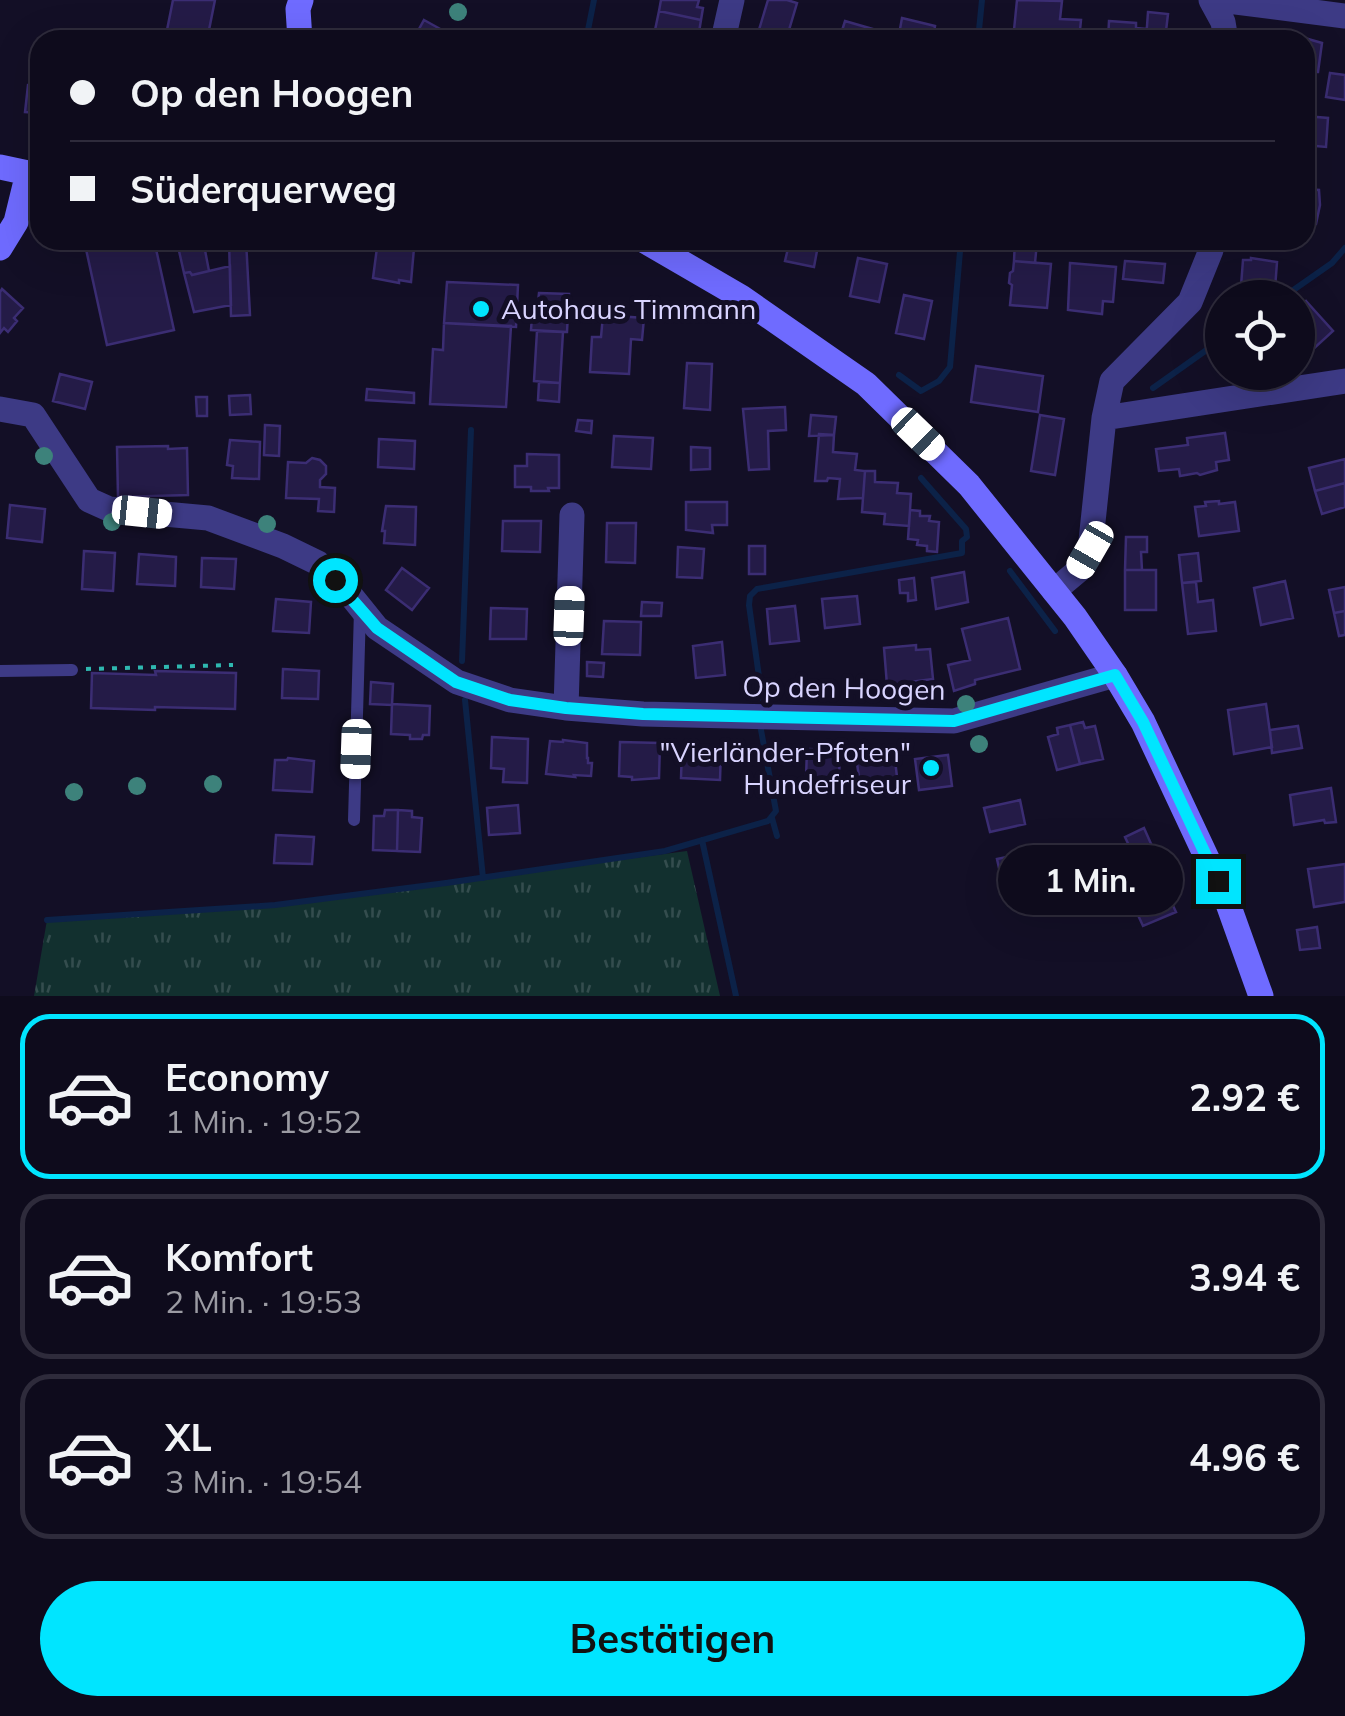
<!DOCTYPE html>
<html lang="de">
<head>
<meta charset="utf-8">
<style>
  :root { --surface:#0e0b1c; --page:#171425; --text:#f1f3f6; --muted:#9b9ba3; --line:#2e2b3b; --accent:#00e5ff }
  body { margin:0; font-family:Mulish,sans-serif; background:var(--page); color:var(--text); height:100vh; display:flex; flex-direction:column; font-size:38px; white-space:nowrap }
  * { box-sizing:border-box; margin:0 }
  p { font-size:32px; color:var(--muted) }
  .icon { flex:none; width:55px; height:55px; fill:none; stroke:currentColor; stroke-width:2; stroke-linecap:round; stroke-linejoin:round }
  .map { position:relative; height:996px; overflow:hidden }
  .panel { display:flex; flex-direction:column; background:var(--surface); flex:1 }
  .panel>* { flex:none }
  .hud { position:absolute; left:30px; top:30px; width:1285px; height:220px; border-radius:30px; box-shadow:0 10px 40px #0002,0 0 0 2px var(--line); display:grid; align-content:center; height:220px; padding:0 40px; background:var(--surface) }
  .buttons { position:absolute; left:1205px; top:280px; display:grid; gap:20px }
  .buttons a { display:grid; place-items:center; width:110px; height:110px; border-radius:50%; background:var(--surface); box-shadow:0 10px 40px #0002,0 0 0 2px var(--line); font-size:50px }
  .end { position:absolute; width:45px; height:45px; margin:-22px; border:12px solid #00e5ff; background:#111; box-shadow:0 0 0 5px #111 }
  .from { border-radius:50% }
  .bubble { position:absolute; height:70px; border-radius:35px; background:var(--surface); box-shadow:0 10px 40px #0002,0 0 0 2px var(--line); font-size:32px; font-weight:700; line-height:70px; text-align:center }
  .car { position:absolute; width:30px; height:60px; margin:-30px -15px; border-radius:12px; box-shadow:0 0 8px 2px #0007; background:linear-gradient(#fff 24%,#345 0 40%,#fff 0 76%,#345 0 86%,#fff 0) }
  .hud b { display:flex; align-items:center; gap:35px; height:95px; font-size:38px }
  .hud b+b { border-top:2px solid var(--line) }
  .hud i { width:25px; height:25px; background:var(--text) }
  ul { padding:18px 0 0; list-style:none }
  li { display:flex; align-items:center; gap:30px; height:165px; margin:0 20px 15px; padding:0 20px; border:5px solid var(--line); border-radius:30px }
  li div { flex:1 }
  li b { display:block; font-size:38px }
  li em { font-style:normal; font-weight:700 }
  li.active { border-color:var(--accent) }
  li>.icon { width:90px; height:90px; stroke-width:1.5 }
  .cta { display:flex; gap:20px; margin-top:auto; padding:20px 40px }
  .cta a { flex:1; height:115px; border-radius:60px; background:var(--accent); color:#111; font-size:40px; font-weight:700; line-height:115px; text-align:center }
  .map>svg:first-child { display:block }
  .grass { fill:url(#grass-tufts) }
  .lines { fill:none; stroke-linecap:round; stroke-linejoin:round }
  .stream { stroke:#0c2248; stroke-width:6 }
  .building { fill:#241b47; stroke:#3b2d73; stroke-width:2.5 }
  .path { stroke:#2fb8b0; stroke-width:4; stroke-dasharray:5 8; stroke-linecap:butt }
  .lane { stroke:#3d3a85; stroke-width:12 }
  .street { stroke:#3d3a85; stroke-width:25 }
  .secondary { stroke:#6f6bff; stroke-width:25 }
  .tree { fill:#3d827b }
  .route { stroke:#00e5ff; stroke-width:12 }
  .poi-dot { fill:#00e5ff; stroke:#130f26; stroke-width:4 }
  .labels { text-anchor:middle; stroke-width:10; stroke-linejoin:round; paint-order:stroke }
  .poi-label { font-size:28px; fill:#d9d4ff; stroke:#130f26; text-anchor:start }
  .street-label { font-size:28px; fill:#d9d4ff; stroke:#130f26 }
</style>
</head>
<body>
<div class="map">
<svg width="1345" height="996" viewBox="0 0 1345 996">
  <defs>
    <pattern id="grass-tufts" width="24" height="20" patternUnits="userSpaceOnUse" patternTransform="scale(2.5)"><rect width="24" height="20" fill="#12302f"/><path d="M3 7l-1-3M5 7V3M7 7l1-3M15 17l-1-3M17 17v-4M19 17l1-3" fill="none" stroke="#344d4e"/></pattern>
  </defs>
  <rect width="100%" height="100%" fill="#130f26"/>
  <!-- grass -->
  <path class="grass" d="M687,851L720,996H34L47,920L275,905Z"/>
  <g class="lines">
    <!-- stream -->
    <path class="stream" d="M586,40L594,0
      M978,40L982,0
      M1282,298L1332,263L1345,248
      M899,375L921,391L939,381L950,367L961,240
      M1153,388L1222,339
      M1010,571L1055,631
      M462,661L471,430
      M762,698L749,605L750,596L757,589L962,553V541L967,537L966,529L921,478
      M465,700L483,878
      M772,818L777,836
      M702,840L736,996
      M47,920L275,905L446,883L665,851L768,821L776,811L761,730"/>
  </g>
  <!-- building -->
  <path class="building" d="M173,0H215L207,40H165Z
    M661,0H699L697,7L703,8L701,20L659,11Z
    M768,0H787L797,3L786,40L758,33Z
    M1017,0L1062,1L1060,19L1081,20L1079,40H1036L1037,32L1014,30Z
    M659,11L701,20L699,32L693,30L691,40L654,35Z
    M1148,12L1168,14L1166,31L1158,30L1157,40H1146Z
    M902,18L935,26L933,40H898Z
    M424,20L460,40H413Z
    M845,21L876,30L874,40H839Z
    M1109,21L1136,23V28L1146,29V36H1135V40H1108Z
    M1158,30L1193,34V40H1157Z
    M1301,37L1322,43L1318,72H1305V40H1286L1287,38L1299,40Z
    M1330,73L1345,75V100L1326,97Z
    M40,80V113L25,112L28,85L39,86Z
    M1305,116L1328,118L1326,147L1305,145Z
    M1305,189L1319,190L1320,205L1316,224L1305,223Z
    M84,240H154L174,330L107,345Z
    M183,240L185,249L204,245L209,271L192,275L190,272L184,273L177,242Z
    M229,240H246L250,315L231,316Z
    M378,240H391V246L414,248L411,282L399,280V283L373,278Z
    M790,240H819L814,267L785,261Z
    M1015,240L1037,242L1035,263L1014,261Z
    M858,258L887,264L879,302L850,296Z
    M1251,258L1277,262L1275,289L1241,286L1243,260H1251Z
    M1014,261L1051,264L1047,308L1010,305L1012,285L1009,283L1010,273L1013,271Z
    M1125,261L1165,264L1163,283L1123,279Z
    M1070,263L1116,267L1113,302L1103,301L1102,314L1068,310Z
    M230,266L231,305L194,312L184,273L190,272L192,275Z
    M447,282L518,285L516,327L444,323Z
    M2,289L23,308L14,318L17,321L8,332L4,328L0,333V292Z
    M539,293L569,294L567,332L531,330L533,302H538Z
    M904,295L932,301L924,339L896,333Z
    M1306,301L1333,331L1310,352L1303,344L1298,349V308Z
    M603,315L644,318L642,340L631,339L629,374L590,372L592,337H601Z
    M444,323L511,326L506,407L430,404L433,349L443,350Z
    M537,331L563,332L560,383L534,381Z
    M687,363L712,364L710,410L684,408Z
    M976,366L1043,376L1038,412L971,402Z
    M60,374L92,382L85,409L53,401Z
    M539,382L560,383L559,402L538,400Z
    M367,389L414,393V403L366,400Z
    M250,395L251,414L230,415L229,396Z
    M196,397H207V416H197Z
    M785,407L786,430L768,431L769,469L749,470L743,409Z
    M811,415L836,417L834,435L809,436Z
    M1040,415L1064,419L1055,475L1031,471Z
    M578,420L592,421L591,433L576,431Z
    M265,425L280,426L279,456L264,455Z
    M1225,433L1229,460L1216,462L1217,470L1200,475L1197,473L1180,476L1179,469L1159,471L1156,449L1188,445L1187,438Z
    M819,434L834,435L833,452L857,454L855,470L865,471L863,498L838,499L840,479L828,478L827,481H815Z
    M614,436L653,438L651,469L612,467Z
    M379,439L415,441L414,469L378,467Z
    M230,440L260,442L259,479L232,478L233,466L227,465Z
    M168,446V449L187,448L188,495L118,497L117,447Z
    M691,447L710,448V469L691,470Z
    M527,454L559,455V488H548L549,491H531V487H515V466H527Z
    M312,458L320,460L326,466V474L320,480V487L335,488L334,512L318,511L319,499L286,498L288,462L306,463Z
    M1345,459V483L1315,491L1309,468Z
    M865,471H875V482L898,483L897,493L911,494L909,526L884,524L885,514L862,512Z
    M1345,483V507L1322,514L1315,491Z
    M1219,501V504L1235,502L1239,531L1199,536L1195,507L1206,506L1205,502Z
    M686,502H727V525H712L713,533L686,530Z
    M10,505L45,509L42,542L7,538Z
    M386,506L416,507L415,545L384,543L385,531H382Z
    M910,510L920,511V516H930L929,521L939,522L937,552L927,551V546L917,545L918,540L908,539Z
    M503,521H541L540,552L502,551Z
    M607,523H636L635,563L606,562Z
    M1126,537H1147V552H1141L1142,570H1125Z
    M749,546H765V574H749Z
    M678,547L704,549L702,578L677,577Z
    M84,551L115,553L113,591L82,589Z
    M1198,553L1201,581L1182,583L1179,555Z
    M139,554L176,557L175,586L137,584Z
    M202,558L236,559L234,589L201,587Z
    M402,568L429,588L412,610L386,590Z
    M1125,570H1156V610H1125Z
    M964,572L968,602L936,609L932,578Z
    M914,578L916,600L908,601V593H900L899,580Z
    M1285,581L1293,618L1261,625L1254,588Z
    M1196,582L1198,602L1213,600L1216,631L1188,634L1182,583Z
    M1345,587V611L1334,613L1329,590Z
    M857,596L860,624L825,628L822,599Z
    M276,599L311,602L309,633L273,631Z
    M642,602L662,603L661,616H641Z
    M795,606L799,641L770,644L767,609Z
    M491,608L527,609L526,639H490Z
    M1345,611V635L1339,636L1334,613Z
    M1008,618L1020,669L975,680V684L954,691L948,665L970,660L962,629Z
    M604,621L641,622L640,655L602,654Z
    M722,642L725,675L696,678L693,646Z
    M916,645V650L930,649L933,679L887,685L884,648Z
    M587,662L604,663L603,677L587,676Z
    M283,669L319,671L318,699L282,698Z
    M155,671L236,673L235,709L155,707V710L91,708L92,673L156,675Z
    M371,682L393,684L392,705L370,704Z
    M392,704L430,706L429,735H423L422,739H410V735L391,734Z
    M1266,704L1272,747L1234,754L1228,710Z
    M1083,722L1085,728L1095,726L1103,759L1080,764L1070,725Z
    M1070,725L1080,764L1057,770L1048,737L1058,734L1057,728Z
    M1298,726L1302,748L1272,753L1270,730Z
    M492,737L528,739L527,783L503,782L504,769L491,768Z
    M563,740L587,743V758H588V763H592L591,776L574,775L575,777L546,774L550,741L563,742Z
    M620,742L660,743L659,778L632,780V777L619,776Z
    M695,745L721,749L720,780L681,778L682,748H695Z
    M807,749L840,750L839,779L806,778Z
    M881,752V754L894,752L898,785L861,790L856,757Z
    M948,755L952,786L919,790L915,759Z
    M288,758L314,761L312,792L273,790L275,760H287Z
    M1331,788L1336,822L1325,823L1324,820L1294,825L1290,795Z
    M1020,800L1025,824L990,832L984,808Z
    M518,805L520,833L489,835L487,808Z
    M385,810H398L397,851L373,850L374,816H384Z
    M398,810L412,811V817L422,818L420,852L397,851Z
    M1144,828L1152,846L1133,854L1125,837Z
    M276,835L314,837L312,864L274,863Z
    M1057,847L1065,887L1006,900L997,859Z
    M1345,864V902L1314,907L1308,869Z
    M1154,865L1176,912L1143,926L1131,900L1140,897L1130,876Z
    M1317,927L1320,948L1300,950L1297,930Z"/>
  <g class="lines">
    <!-- path -->
    <path class="path" d="M86,669L233,665"/>
    <!-- lane -->
    <path class="lane" d="M0,671L72,670
      M354,820L360,610"/>
    <!-- street -->
    <path class="street" d="M1211,0L1223,22L1226,40
      M1220,0L1345,16
      M723,40L732,0
      M0,409L33,415L89,500L109,509L208,518L283,546L318,563L352,597L377,628L457,682L510,700L566,708L643,714L954,721L1115,675
      M1104,418L1345,381
      M1054,591L1079,570L1090,550L1104,418L1112,381L1190,302L1211,250L1212,240
      M566,708L572,515"/>
    <!-- secondary -->
    <path class="secondary" d="M300,40L298,9L301,0
      M0,167L28,173L40,171
      M643,240L741,297L866,384L969,485L1075,617L1115,675L1143,722L1227,901L1261,996
      M0,248L16,222L28,173"/>
  </g>
  <!-- trees -->
  <g class="tree">
    <circle cx="458" cy="12" r="9"/>
    <circle cx="44" cy="456" r="9"/>
    <circle cx="112" cy="522" r="9"/>
    <circle cx="267" cy="524" r="9"/>
    <circle cx="966" cy="704" r="9"/>
    <circle cx="979" cy="744" r="9"/>
    <circle cx="213" cy="784" r="9"/>
    <circle cx="137" cy="786" r="9"/>
    <circle cx="74" cy="792" r="9"/>
  </g>
  <g class="lines">
    <!-- route -->
    <path class="route" d="M335,580L377,628L456,682L510,700L566,708L643,714L954,721L1115,675L1143,722L1218,881"/>
  </g>
  <!-- markers -->
  <g class="poi-dot">
    <circle cx="481" cy="309" r="10"/>
    <circle cx="931" cy="768" r="10"/>
  </g>
  <g class="labels">
    <!-- poi labels -->
    <g class="poi-label">
      <text x="501" y="319">Autohaus Timmann</text>
      <text x="911" y="762" text-anchor="end">"Vierländer-Pfoten"<tspan x="911" dy="32">Hundefriseur</tspan></text>
    </g>
    <!-- street labels -->
    <g class="street-label">
      <text transform="translate(844 688) rotate(1)" y="10">Op den Hoogen</text>
    </g>
  </g>
</svg>
<div class="buttons">
<a><svg class="icon" aria-label="locate" viewBox="0 0 24 24"><circle cx="12" cy="12" r="6"/><path d="M12 2v4M12 18v4M2 12h4M18 12h4"/></svg></a>
</div>
<i class="end from" style="left:335px;top:580px"></i>
<i class="end" style="left:1218px;top:881px"></i>
<div class="bubble" style="left:998px;top:845px;width:185px">1 Min.</div>
<i class="car" style="left:918px;top:434px;rotate:134deg"></i>
<i class="car" style="left:142px;top:512px;rotate:96deg"></i>
<i class="car" style="left:1090px;top:550px;rotate:210deg"></i>
<i class="car" style="left:569px;top:616px;rotate:2deg"></i>
<i class="car" style="left:356px;top:749px;rotate:182deg"></i>
<div class="hud">
<b><i class="from"></i>Op den Hoogen</b>
<b><i></i>Süderquerweg</b>
</div>
</div>
<section class="panel">
<ul>
<li class="active"><svg class="icon" aria-label="car" viewBox="0 0 24 24"><path d="M5 17H2v-5l4-1 3-4h7l3 4 3 1v5h-3M9 17h6M6 11h13"/><circle cx="7" cy="17" r="2"/><circle cx="17" cy="17" r="2"/></svg><div><b>Economy</b><p>1 Min. · 19:52</p></div><em>2.92 €</em></li>
<li><svg class="icon" aria-label="car" viewBox="0 0 24 24"><path d="M5 17H2v-5l4-1 3-4h7l3 4 3 1v5h-3M9 17h6M6 11h13"/><circle cx="7" cy="17" r="2"/><circle cx="17" cy="17" r="2"/></svg><div><b>Komfort</b><p>2 Min. · 19:53</p></div><em>3.94 €</em></li>
<li><svg class="icon" aria-label="car" viewBox="0 0 24 24"><path d="M5 17H2v-5l4-1 3-4h7l3 4 3 1v5h-3M9 17h6M6 11h13"/><circle cx="7" cy="17" r="2"/><circle cx="17" cy="17" r="2"/></svg><div><b>XL</b><p>3 Min. · 19:54</p></div><em>4.96 €</em></li>
</ul>
<div class="cta"><a>Bestätigen</a></div>
</section>
</body>
</html>
